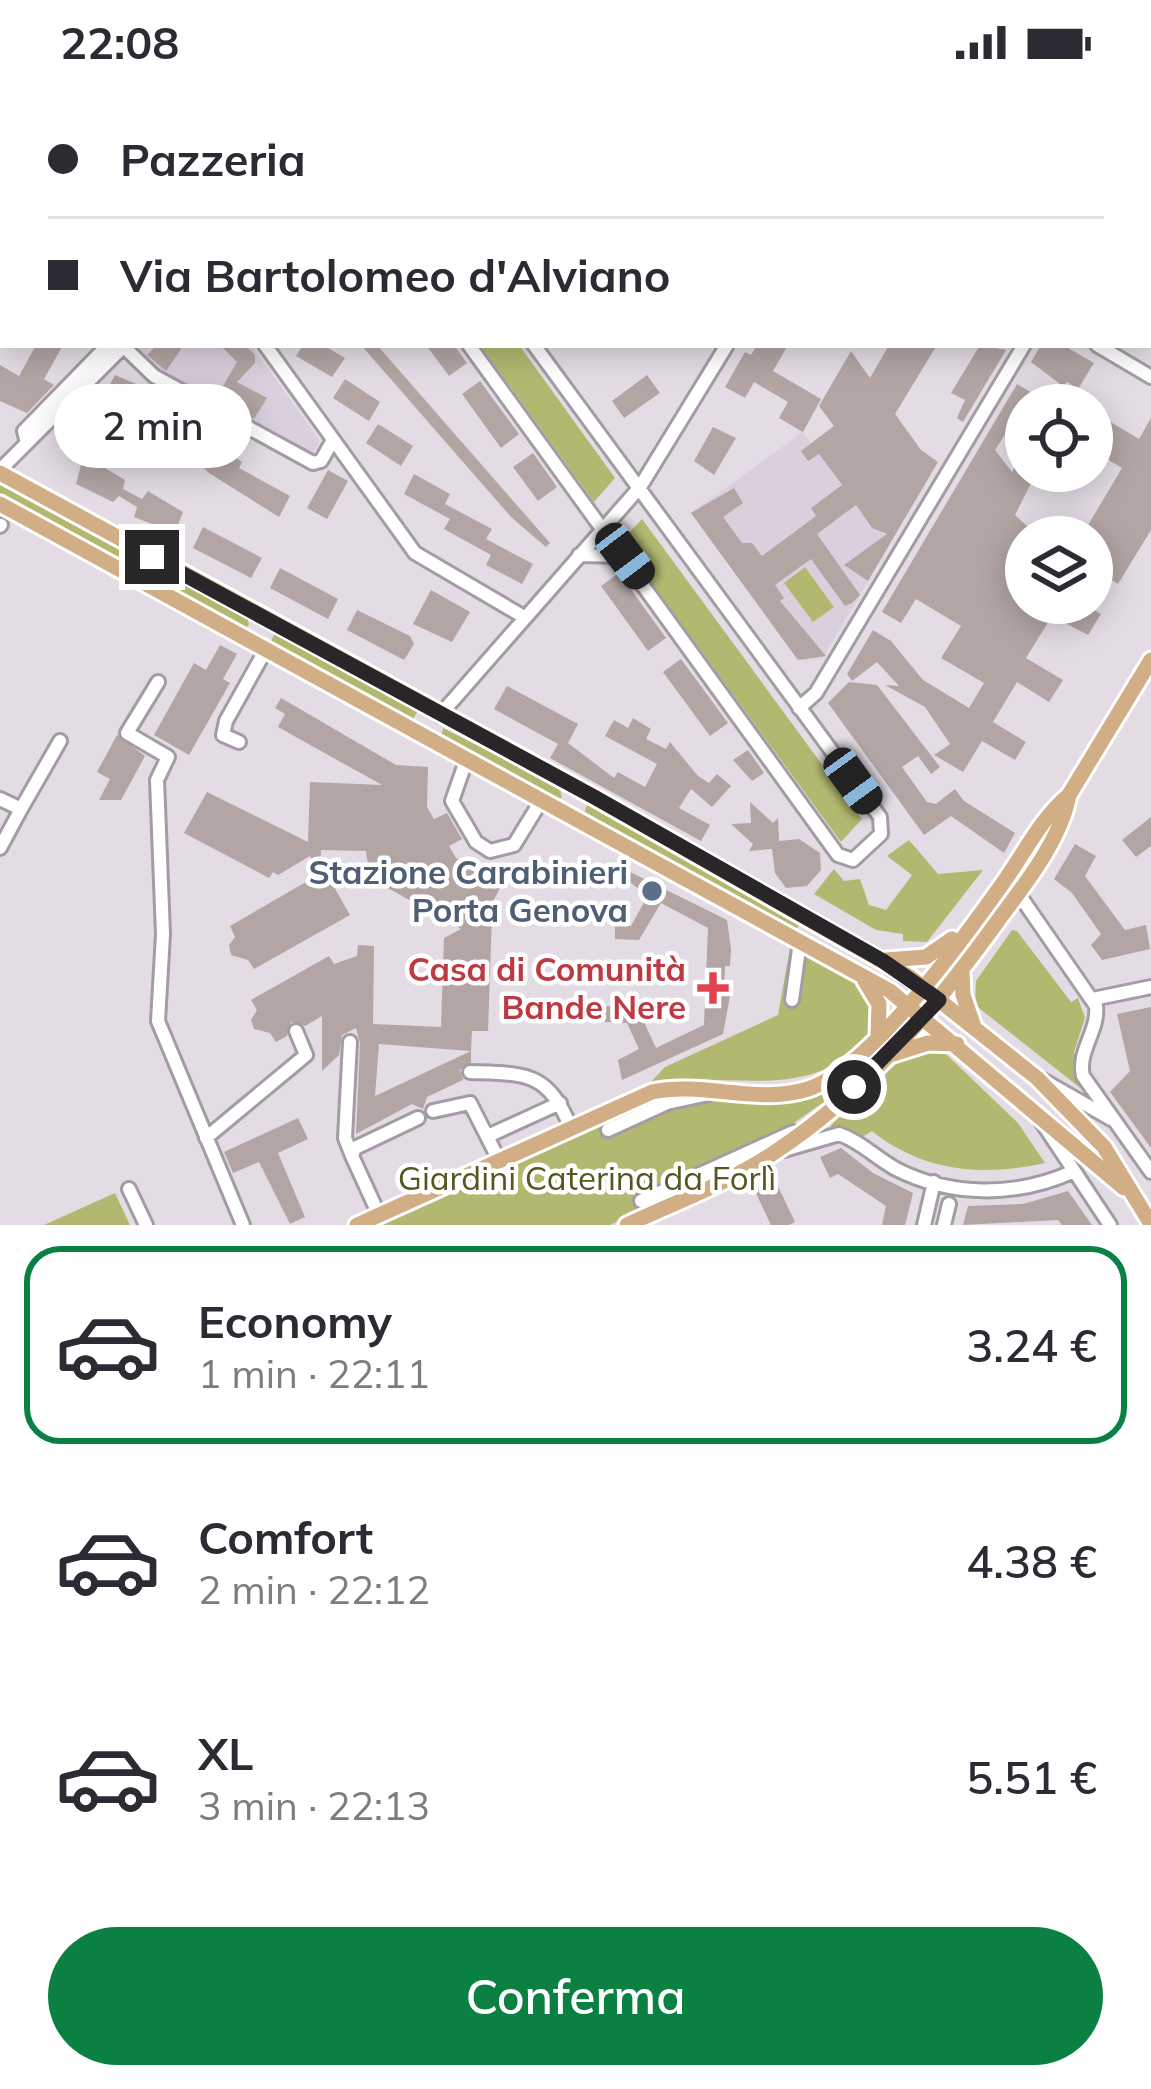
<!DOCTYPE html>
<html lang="it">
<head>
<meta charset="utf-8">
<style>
  :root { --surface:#fff; --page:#f7f7f7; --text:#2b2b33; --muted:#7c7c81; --line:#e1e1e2; --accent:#0b8043 }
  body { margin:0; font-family:Mulish,sans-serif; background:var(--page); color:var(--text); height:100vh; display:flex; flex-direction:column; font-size:45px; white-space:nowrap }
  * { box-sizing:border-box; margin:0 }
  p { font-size:39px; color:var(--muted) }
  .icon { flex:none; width:66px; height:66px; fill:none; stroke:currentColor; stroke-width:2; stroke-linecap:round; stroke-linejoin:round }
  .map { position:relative; height:1141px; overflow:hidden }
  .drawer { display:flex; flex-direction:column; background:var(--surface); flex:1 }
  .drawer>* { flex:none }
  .banner { position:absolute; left:0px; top:0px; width:1152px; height:264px; box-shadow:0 6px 30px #0003; display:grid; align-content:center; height:264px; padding:0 48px; background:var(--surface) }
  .tools { position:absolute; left:1005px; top:300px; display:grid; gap:24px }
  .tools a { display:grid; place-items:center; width:108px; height:108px; border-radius:50%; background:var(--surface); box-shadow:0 6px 30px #0003; font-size:60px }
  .end { position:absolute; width:54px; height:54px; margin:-27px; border:15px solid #292629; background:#fff; box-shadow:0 0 0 6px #fff }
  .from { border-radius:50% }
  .bubble { position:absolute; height:84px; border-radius:42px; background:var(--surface); box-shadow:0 6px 30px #0003; font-size:39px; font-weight:600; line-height:84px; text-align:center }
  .car { position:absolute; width:36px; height:72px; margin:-36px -18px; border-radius:15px; box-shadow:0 0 9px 3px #0007; background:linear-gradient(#222 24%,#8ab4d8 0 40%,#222 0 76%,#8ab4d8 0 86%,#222 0) }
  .banner b { display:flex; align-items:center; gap:42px; height:114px; font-size:45px }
  .banner b+b { border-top:3px solid var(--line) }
  .banner i { width:30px; height:30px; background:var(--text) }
  ul { padding:21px 0 0; list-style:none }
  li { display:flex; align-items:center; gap:36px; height:198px; margin:0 24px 18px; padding:0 24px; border:6px solid transparent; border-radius:36px }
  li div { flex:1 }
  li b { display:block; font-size:45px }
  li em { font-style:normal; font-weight:600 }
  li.selected { border-color:var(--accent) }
  li>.icon { width:108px; height:108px; stroke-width:1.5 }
  .button { display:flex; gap:24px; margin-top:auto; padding:24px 48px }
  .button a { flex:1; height:138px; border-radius:72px; background:var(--accent); color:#fff; font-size:48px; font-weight:600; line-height:138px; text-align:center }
  .status { display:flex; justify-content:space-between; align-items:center; height:84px; padding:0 60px; background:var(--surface); direction:ltr }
  .status svg { height:33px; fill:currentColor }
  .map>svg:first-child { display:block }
  .built { fill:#dacfdd }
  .green { fill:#b3b870 }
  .building { fill:#b2a5a4 }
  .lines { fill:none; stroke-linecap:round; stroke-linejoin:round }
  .minor-casing { stroke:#a39ca4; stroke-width:18 }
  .major-casing { stroke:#fff; stroke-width:21 }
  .minor { stroke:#fff; stroke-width:12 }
  .major { stroke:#d2ae86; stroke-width:15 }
  .route { stroke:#292629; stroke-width:15 }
  .service-dot { fill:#5c6f8a; stroke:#fff; stroke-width:4.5 }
  .health-dot { fill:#e0444e; stroke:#fff; stroke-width:4.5 }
  .labels { text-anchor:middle; stroke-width:9; stroke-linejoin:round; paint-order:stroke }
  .service-label { font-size:33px; font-weight:bold; fill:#4e5e75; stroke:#fff; text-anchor:end }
  .health-label { font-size:33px; font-weight:bold; fill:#be3a42; stroke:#fff; text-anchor:end }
  .park-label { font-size:33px; fill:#54571f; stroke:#fff }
</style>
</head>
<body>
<div class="status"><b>22:08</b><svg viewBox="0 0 49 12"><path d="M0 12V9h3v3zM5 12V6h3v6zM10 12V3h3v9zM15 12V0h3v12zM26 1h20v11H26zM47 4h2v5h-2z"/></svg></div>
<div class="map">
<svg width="1151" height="1141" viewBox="0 0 1151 1141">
  <rect width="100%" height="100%" fill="#e3dce5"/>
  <!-- built -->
  <path class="built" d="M141,261H251L320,357L313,370L158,285L138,265Z
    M803,348L871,443L893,455L822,575L798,576L691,429Z"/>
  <!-- green -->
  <path class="green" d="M480,261H519L615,394L594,418Z
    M0,397L247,532L249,541L244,545L0,415Z
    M642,435L862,735L841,758L621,457Z
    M805,483L834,523L813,538L784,499Z
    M274,550L418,626L411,639L270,561Z
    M443,644L559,703L562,713L558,717L441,654Z
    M587,721H592L801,838L795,847L583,732Z
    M909,756L938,790L983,786L927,858L903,857V850L876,846L814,810L834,785L844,797L860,795L869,821L886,826L912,791L887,772Z
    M1012,846L1017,847L1071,918L1078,914L1085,934L1074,968L1088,1010L975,921L976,897Z
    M790,864L870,907L876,938C822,1027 733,984 650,999L665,983L778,931Z
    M922,962L925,968L946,970L1018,1039L1045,1079C983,1093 923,1088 872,1047L861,1054L830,1042L912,965Z
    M836,1000L841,1006L778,1050L637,1114L642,1126L610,1141H373L601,1036L609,1051C640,1037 672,1017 707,1015C763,1010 776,1031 836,1000Z
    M115,1109L130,1141H44Z"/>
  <!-- building -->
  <path class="building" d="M36,261H63L44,295L54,301L27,329L0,317V281L19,292Z
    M157,261H184L166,287L147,271Z
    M220,261H245L255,271V279L237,298L267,314L254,335L216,314L237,278Z
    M303,261H323L345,274L332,293L296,272Z
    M361,261H377L550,459L546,463L511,433Z
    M426,261H454L467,279L449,292Z
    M757,261H788L773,287L821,315L803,348L779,334L788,318L754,298L745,314L725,303L745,268L751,271Z
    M889,261H937L895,330L921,366L938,378L868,497L844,481L887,450L872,444L856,421L817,450L860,511L852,519L845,522L811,475L775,501L784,514L780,517L826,572L798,576L691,429L734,404L743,419L723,433L742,459H752L762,472L816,432L811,424L842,401L819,370L808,377L801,367L834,342L819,322L851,267L870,294Z
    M980,261L1006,266L963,338L957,334L965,316L951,309Z
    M1041,261H1063L1094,279L1078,305L1067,298L1064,303L1031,278Z
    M115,291L143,303L150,309L147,318L189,337L196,343L193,353L235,373L242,378L239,384L290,412L279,433L209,389L197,378L201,372L164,354L151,343L154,338L118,319L106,308Z
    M647,291L660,309L624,334L612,317Z
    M345,295L380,318L369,337L333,314Z
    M480,297L519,350L501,364L462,310Z
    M1017,300L1053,321H1026V335L1018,330L995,366L1012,388L1026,366V387H1037L1015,431L1038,452L1050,434L1081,453L1122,384L1092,366V327L1139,355L1151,334V446L1118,500L1092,484V453H1026V519H1083L1101,530L1088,551L1052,532L1026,574L1063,596L1049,618L1017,598L993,638L1026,658L1015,676L982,657L963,688L934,671L950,660L925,623L885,601L899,602L877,578L852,597L847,590L873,546L891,557L923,596L969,624L984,599L941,574L961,542L916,515L901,539L882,528Z
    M378,340L413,362L401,382L366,359Z
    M713,343L736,354L714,391L694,377Z
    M533,369L557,403L538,417L513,383Z
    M90,375L125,396L123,405L142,415L148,407L183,428L175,449L134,433L137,423L119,412L113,418L76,400L81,381Z
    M328,386L348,397L327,435L307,424Z
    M414,390L450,410L445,420L492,445L486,455L533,480L522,500L486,481L491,471L444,445L450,435L404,410Z
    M203,443L262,474L251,494L193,464Z
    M280,484L338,515L328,535L270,504Z
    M619,489L666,554L648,567L601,502Z
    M431,506L470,528L452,558L413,540Z
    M357,526L410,552L414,560L404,576L347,546Z
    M220,561L237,570L223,595L230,599L189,671L154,651L194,579L206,586Z
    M681,575L728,639L710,652L663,588Z
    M849,598L877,601L940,683L931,690L918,672L902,683L927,718L936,720L955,705L964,717L1015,749L1004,769L951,732L924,751L828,619Z
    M507,602L578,640L568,659L614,694L618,688L645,703L657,680L605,652L614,636L628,644L633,634L651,645L646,655L666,665L670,658L698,692L709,699L717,690L731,702L712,723L691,705L679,724L710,741L701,757L550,674L558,660L494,625Z
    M281,614L396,681L428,683L427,723L434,735L447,729L462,755L449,762L456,774L503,799L487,828L492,831L488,947H472L471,967L379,960L375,1012L471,967V978L460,986L463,996L427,1013L423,1025L412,1020L356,1050L360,959L356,944L342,951L339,971L322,987V932L305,942L291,938L287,952L276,958L270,949L254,945L251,936L257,926L251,916L329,872L334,880L357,872L358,861L374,862L373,940L441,943L444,854L461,845L370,794L366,767L321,766L320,789L310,772L278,791L273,788L269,794L184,749L207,708L308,758L310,698L382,701L278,643L285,630L275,624Z
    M117,651L145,672L121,716H99L110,695L97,688Z
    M748,666L764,689L752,697L733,676Z
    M750,718L773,739L778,734L779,757L799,755L820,769L821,786L807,802L786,804L775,789L772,765L749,767L753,760L731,740L751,739Z
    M1151,733V762L1136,773L1122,756Z
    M1075,760L1096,772L1085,792L1125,846L1146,841L1150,865L1102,876L1091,861L1101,850L1072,809L1054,795Z
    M616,781L727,836L731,865L730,882H725L724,904H729L730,912L723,950L622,996L618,976L639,965L627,939L605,938V922L637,923L656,964L704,941L708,844L661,819L639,856L615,855V841L631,842L648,811L613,787Z
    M325,787L350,831L254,885L248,876L231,871L229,861L235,853L230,842Z
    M1151,923V1064L1110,1008L1130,987L1117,930Z
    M298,1034L308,1055L278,1069L305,1133L290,1140L259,1078L233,1089L224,1068Z
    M841,1064L873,1089L913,1109L905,1141H882L886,1122L838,1090L830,1094L820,1073Z
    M774,1094L795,1138L789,1141H771L753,1103Z
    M1068,1107L1092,1141H1062L1058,1136L963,1141L968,1122L1023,1120Z"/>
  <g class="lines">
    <!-- minor casing -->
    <g class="minor-casing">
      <path id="minor" d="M85,0L86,3
        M250,0L252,3
        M279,0L281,3
        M346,0L348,3
        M584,0L586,3
        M1059,0L1064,3
        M10,3L11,0
        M33,3L35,0
        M371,3L373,0
        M879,3L881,0
        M0,21L3,15
        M1149,50L1151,47
        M0,63L3,58
        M265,261L415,469L524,533
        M469,261L838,771L853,776L881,750L880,733L534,261
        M1097,261L1151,293
        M123,262L154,292L313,379L321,377L333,356
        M27,359L24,347L108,261
        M0,386L125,261
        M0,442L1,441
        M579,471L625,472
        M158,598L127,649L168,673L157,696L163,850L158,937L243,1141
        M799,624L816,609L1024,261
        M440,631L640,403L727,261
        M239,658L223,651L226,637L265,567
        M466,677L452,717L476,758L490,767L514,761L541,717
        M0,715L21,725L0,764
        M21,725L60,657
        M1018,809L1096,922C1099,947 1077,967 1083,992L1151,1088
        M1093,915L1151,903
        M792,916L800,858
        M350,958L345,1054L352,1072
        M470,988C527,990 547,987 571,1044
        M1041,995L1111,1035
        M433,1027L470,1019L499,1076
        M1041,1037L1110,1141
        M608,1046L667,1019L709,1010
        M490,1051L560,1019
        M206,1054L306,971L296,947
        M784,1066L839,1050C860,1057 876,1074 896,1085C951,1113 1016,1113 1072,1088
        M129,1105L146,1141
        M641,1117L793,1048
        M379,1131L352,1072L355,1064L418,1034
        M924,1141L934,1098
        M944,1141L949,1120"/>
    </g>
    <!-- major casing -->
    <g class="major-casing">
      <path id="major" d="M0,389L596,714L910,893L1037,994L1104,1063L1151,1140
        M0,420L890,907L1124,1104
        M886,876L926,873L952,855
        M962,888L963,911L973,940
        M865,897L879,920L878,952
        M893,970L928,959L957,960
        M357,1141L652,1008C704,997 757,1021 808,1005C870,985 964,854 1003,799C1024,770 1041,734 1069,711L1151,576
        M627,1141C676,1118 730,1098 775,1068C866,1008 934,925 997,838C1024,801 1061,756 1069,711"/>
    </g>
    <!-- minor -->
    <use href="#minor" class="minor"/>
    <!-- major -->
    <use href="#major" class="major"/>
  </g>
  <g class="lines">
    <!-- route -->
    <path class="route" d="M152,473L596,714L883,877L939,916L854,1003"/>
  </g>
  <!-- markers -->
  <circle class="service-dot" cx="652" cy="807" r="12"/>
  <path class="health-dot" d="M707 886h12v12h12v12h-12v12h-12v-12h-12v-12h12z"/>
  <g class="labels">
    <!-- service labels -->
    <g class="service-label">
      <text x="628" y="800">Stazione Carabinieri<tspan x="628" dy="38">Porta Genova</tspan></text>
    </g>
    <!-- health labels -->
    <g class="health-label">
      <text x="686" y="897">Casa di Comunità<tspan x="686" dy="38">Bande Nere</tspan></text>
    </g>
    <!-- park labels -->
    <g class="park-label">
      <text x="587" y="1106">Giardini Caterina da Forlì</text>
    </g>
  </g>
</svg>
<div class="tools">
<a><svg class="icon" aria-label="locate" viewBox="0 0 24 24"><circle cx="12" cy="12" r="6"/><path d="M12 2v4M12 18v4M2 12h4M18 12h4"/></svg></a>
<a><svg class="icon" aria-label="layers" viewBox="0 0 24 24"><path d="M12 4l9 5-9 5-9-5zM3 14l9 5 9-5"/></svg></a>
</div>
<i class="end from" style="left:854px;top:1003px"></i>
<i class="end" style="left:152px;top:473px"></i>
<div class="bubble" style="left:54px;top:300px;width:198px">2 min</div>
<i class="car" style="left:625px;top:472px;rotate:143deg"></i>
<i class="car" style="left:853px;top:697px;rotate:144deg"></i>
<div class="banner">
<b><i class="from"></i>Pazzeria</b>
<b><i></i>Via Bartolomeo d'Alviano</b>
</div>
</div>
<section class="drawer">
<ul>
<li class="selected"><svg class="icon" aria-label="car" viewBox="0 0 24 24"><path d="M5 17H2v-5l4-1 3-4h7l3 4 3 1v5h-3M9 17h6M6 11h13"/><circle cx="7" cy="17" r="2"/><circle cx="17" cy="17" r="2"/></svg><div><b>Economy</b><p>1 min · 22:11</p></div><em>3.24 €</em></li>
<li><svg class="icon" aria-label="car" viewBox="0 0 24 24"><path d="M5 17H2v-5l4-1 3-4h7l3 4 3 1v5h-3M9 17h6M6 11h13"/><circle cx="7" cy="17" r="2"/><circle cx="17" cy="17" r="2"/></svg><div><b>Comfort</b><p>2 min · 22:12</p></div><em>4.38 €</em></li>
<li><svg class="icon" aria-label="car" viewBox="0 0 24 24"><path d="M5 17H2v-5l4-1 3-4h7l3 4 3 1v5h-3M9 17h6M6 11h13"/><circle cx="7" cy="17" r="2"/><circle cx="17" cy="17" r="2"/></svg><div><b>XL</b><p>3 min · 22:13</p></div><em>5.51 €</em></li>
</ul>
<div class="button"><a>Conferma</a></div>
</section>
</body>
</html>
